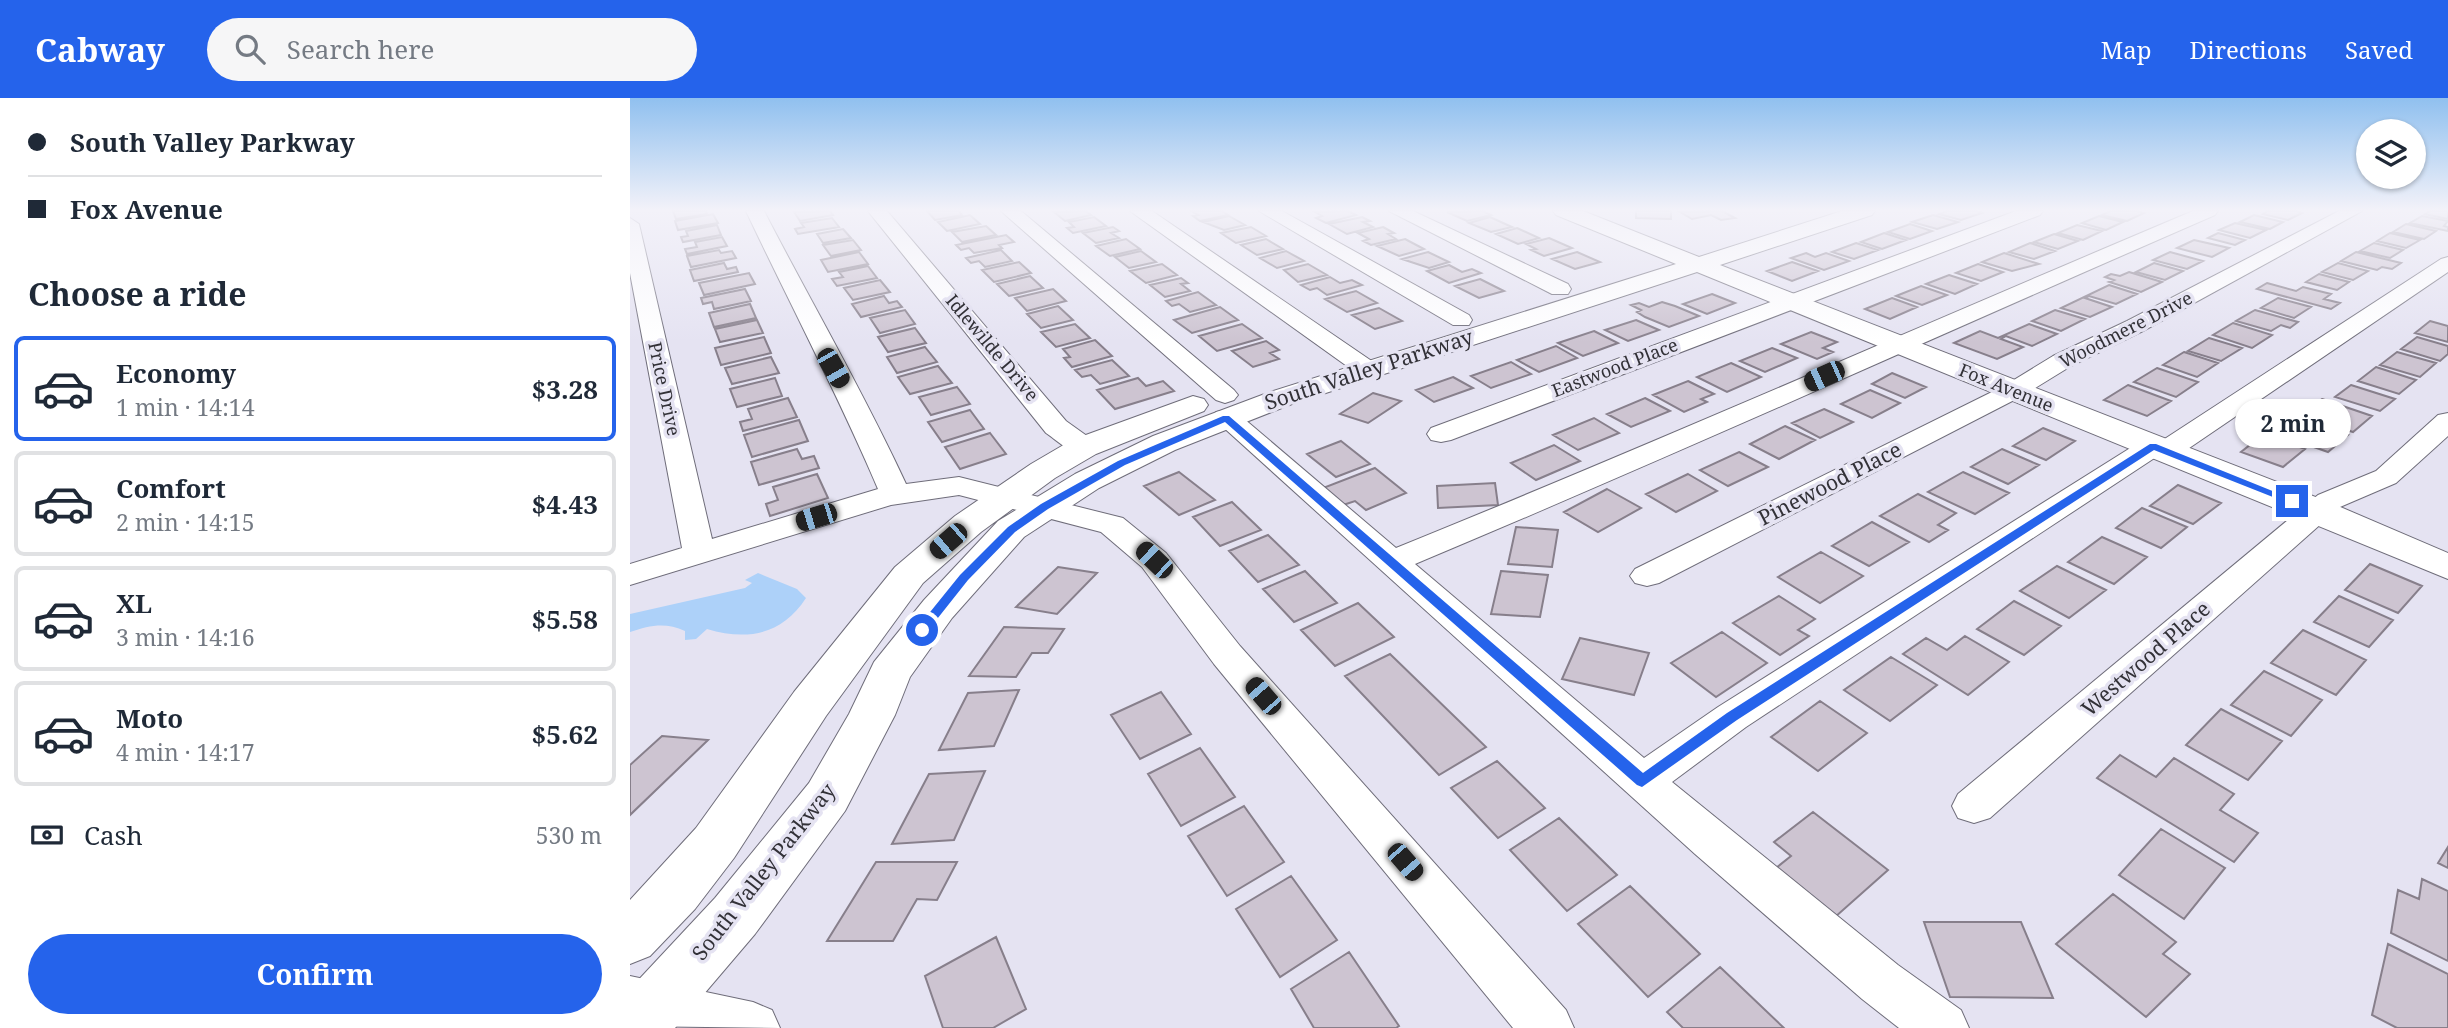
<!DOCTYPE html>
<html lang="en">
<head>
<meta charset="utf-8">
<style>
  :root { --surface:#fff; --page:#f6f6f7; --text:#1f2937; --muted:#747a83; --line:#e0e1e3; --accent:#2563eb }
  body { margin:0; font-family:"Noto Serif",serif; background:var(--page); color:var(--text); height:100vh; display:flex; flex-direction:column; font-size:26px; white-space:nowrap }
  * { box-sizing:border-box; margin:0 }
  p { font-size:23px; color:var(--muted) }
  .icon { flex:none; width:38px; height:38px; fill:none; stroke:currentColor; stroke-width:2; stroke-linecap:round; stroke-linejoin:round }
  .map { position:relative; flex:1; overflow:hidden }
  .panel { display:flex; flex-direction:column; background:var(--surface); width:630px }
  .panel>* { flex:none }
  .hud { display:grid; align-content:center; height:154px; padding:0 28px; background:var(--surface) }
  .fabs { position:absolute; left:1726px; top:21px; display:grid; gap:14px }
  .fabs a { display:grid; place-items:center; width:70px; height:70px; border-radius:50%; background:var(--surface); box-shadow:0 2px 5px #0004; font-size:35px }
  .end { position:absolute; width:32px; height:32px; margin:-16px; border:9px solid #2563eb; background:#fff; box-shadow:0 0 0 4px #fff }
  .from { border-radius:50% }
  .bubble { position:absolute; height:49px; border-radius:24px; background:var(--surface); box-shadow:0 2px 5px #0004; font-size:23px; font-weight:700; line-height:49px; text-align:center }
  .car { position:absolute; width:21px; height:42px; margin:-21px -10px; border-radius:9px; box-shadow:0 0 5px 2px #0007; background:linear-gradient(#222 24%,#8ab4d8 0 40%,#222 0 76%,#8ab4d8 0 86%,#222 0) }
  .hud b { display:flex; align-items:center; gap:24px; height:66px; font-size:26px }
  .hud b+b { border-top:2px solid var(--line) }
  .hud i { width:18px; height:18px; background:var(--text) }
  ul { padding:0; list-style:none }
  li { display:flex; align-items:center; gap:21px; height:105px; margin:0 14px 10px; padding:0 14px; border:4px solid var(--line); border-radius:10px }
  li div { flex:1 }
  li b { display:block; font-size:26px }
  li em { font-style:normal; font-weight:700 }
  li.selected { border-color:var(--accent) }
  li>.icon { width:63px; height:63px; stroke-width:1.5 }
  h2 { padding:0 28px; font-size:32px; line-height:84px }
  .pay { display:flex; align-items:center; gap:18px; height:77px; padding:0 28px; font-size:26px }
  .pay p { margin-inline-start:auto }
  .primary-button { display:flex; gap:14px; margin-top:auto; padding:14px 28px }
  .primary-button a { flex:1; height:80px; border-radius:42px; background:var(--accent); color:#fff; font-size:28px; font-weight:700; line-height:80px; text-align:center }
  header { display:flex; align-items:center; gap:42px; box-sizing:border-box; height:98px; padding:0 35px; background:var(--accent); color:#fff }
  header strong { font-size:33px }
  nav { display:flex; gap:38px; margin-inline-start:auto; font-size:24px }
  .search { width:490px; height:63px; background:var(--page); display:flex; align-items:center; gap:18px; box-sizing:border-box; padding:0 24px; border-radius:38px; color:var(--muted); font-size:26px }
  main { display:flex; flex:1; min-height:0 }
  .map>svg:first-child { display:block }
  .water { fill:#add1f9 }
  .building { fill:#cdc4d1; stroke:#877f8b; stroke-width:2 }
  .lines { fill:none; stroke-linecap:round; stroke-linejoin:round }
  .minor-casing { stroke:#6f6d7a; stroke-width:2 }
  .major-casing { stroke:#6f6d7a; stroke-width:2 }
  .minor { fill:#fff; fill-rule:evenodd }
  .major { fill:#fff; fill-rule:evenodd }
  .route { fill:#2563eb }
  .labels { text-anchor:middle; stroke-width:7; stroke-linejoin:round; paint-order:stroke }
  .far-street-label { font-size:18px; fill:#323137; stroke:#e5e3f2 }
  .street-label { font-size:21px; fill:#323137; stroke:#e5e3f2 }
</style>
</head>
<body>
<header>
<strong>Cabway</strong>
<div class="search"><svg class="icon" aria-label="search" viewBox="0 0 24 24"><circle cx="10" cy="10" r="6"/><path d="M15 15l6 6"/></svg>Search here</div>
<nav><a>Map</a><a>Directions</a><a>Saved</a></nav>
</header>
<main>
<section class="panel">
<div class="hud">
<b><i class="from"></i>South Valley Parkway</b>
<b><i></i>Fox Avenue</b>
</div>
<h2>Choose a ride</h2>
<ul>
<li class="selected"><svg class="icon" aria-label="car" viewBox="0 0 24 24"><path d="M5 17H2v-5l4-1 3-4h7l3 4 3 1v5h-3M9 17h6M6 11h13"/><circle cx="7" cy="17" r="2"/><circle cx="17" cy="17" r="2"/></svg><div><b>Economy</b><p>1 min · 14:14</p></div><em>$3.28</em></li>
<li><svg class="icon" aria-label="car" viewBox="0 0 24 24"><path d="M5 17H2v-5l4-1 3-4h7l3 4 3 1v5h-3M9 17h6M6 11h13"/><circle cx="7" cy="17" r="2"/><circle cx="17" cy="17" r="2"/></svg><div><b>Comfort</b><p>2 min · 14:15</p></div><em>$4.43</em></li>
<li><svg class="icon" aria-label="car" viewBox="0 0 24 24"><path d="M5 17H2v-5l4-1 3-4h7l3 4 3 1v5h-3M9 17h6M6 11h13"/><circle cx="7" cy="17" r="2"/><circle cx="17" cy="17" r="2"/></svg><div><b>XL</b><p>3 min · 14:16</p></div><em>$5.58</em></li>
<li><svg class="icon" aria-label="car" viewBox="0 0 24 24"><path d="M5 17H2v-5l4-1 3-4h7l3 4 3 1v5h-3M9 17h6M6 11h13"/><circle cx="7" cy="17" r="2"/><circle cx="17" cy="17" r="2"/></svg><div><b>Moto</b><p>4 min · 14:17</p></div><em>$5.62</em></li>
</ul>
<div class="pay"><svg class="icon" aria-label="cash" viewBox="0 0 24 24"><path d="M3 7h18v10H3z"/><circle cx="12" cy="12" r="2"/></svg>Cash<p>530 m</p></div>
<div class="primary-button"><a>Confirm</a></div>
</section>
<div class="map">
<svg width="1818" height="930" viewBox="0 0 1818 930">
  <rect width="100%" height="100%" fill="#e5e3f2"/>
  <!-- water -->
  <path class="water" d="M128,475L167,491L176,500C152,537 117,543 77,531L66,541L55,542V533C36,524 20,527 0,534V516L115,490L122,485L115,482Z"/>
  <!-- building -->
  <path class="building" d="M43,113H76L77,116L46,121Z
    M200,113L203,117L170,123L164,114Z
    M297,113H329L332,117L305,122Z
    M456,113L461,117L435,123L424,114Z
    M561,113H592L598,117L570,123L563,118L568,117Z
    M718,113L726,117L696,125L686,120L692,118L685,114Z
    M853,113L861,117L837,123L817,114Z
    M1006,113H1041V121L1006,120Z
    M1092,113L1105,120L1091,122L1081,117L1062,121L1050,114Z
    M1317,113H1347L1352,115L1331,122L1309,116Z
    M1480,113H1506L1514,115L1497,123L1472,117Z
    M1637,113H1667L1672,115L1658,122L1633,116Z
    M1800,113H1818V121L1795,116Z
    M83,116L88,125L48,132L45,123Z
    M340,117L350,126L317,133L308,124Z
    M1303,117L1328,124L1307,131L1282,124Z
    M1624,117L1653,124L1640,131L1610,124Z
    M599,118L615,127L594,132L573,124Z
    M1469,118L1493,124L1476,132L1452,125Z
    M1792,118L1818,123L1814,128L1818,129V133L1780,125Z
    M464,119L476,128L443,135L437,130L444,129L439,124Z
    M732,119L740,123L733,124L743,129L717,136L699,126Z
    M860,119L882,129L861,134L839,125Z
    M202,120L209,129L168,136L165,131L174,129L171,125Z
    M1605,125L1636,132L1620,140L1589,132Z
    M1280,126L1302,133L1280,141L1258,134Z
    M1776,126L1806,133L1794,141L1763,134Z
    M87,127L91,137L53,144L51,139L58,138L56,133Z
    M1447,127L1472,133L1453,142L1428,135Z
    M356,128L366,137L332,144L322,134Z
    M483,129L489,133L481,135L489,140L466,145L453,135Z
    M621,129L636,138L606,145L591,135Z
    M753,129L764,135L758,136L766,141L741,147L733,143L739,141L728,135Z
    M887,130L909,140L888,146L866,136Z
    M213,131L221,140L193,145L187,136Z
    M1254,135L1276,142L1252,151L1231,144Z
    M1588,135L1615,142L1605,147L1578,140Z
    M1760,135L1790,142L1776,150L1747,143Z
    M1424,136L1448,143L1428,151L1404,144Z
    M376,137L384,144L369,147L372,150L344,155L339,150L331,152L326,147Z
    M92,139L97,148L57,156L55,151L67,149L65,144Z
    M919,140L942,150L914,158L901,152L906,151L896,146Z
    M496,141L510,151L480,158L466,148Z
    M636,141L653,151L627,157L611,147Z
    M775,141L794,151L769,158L747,148Z
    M223,142L231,152L201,158L193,147Z
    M1564,142L1599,150L1582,159L1547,150Z
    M1226,145L1248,152L1224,161L1202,154Z
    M1400,145L1425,153L1404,161L1379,154Z
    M1744,145L1773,152L1760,160L1730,153Z
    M89,152L91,155L102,153L106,160L61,169L57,158Z
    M371,152L382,163L355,169L349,163L341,165L336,160Z
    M511,153L526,164L499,170L485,159Z
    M656,153L674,163L647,170L630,160Z
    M229,154L238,166L198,174L191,162Z
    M798,154L819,164L799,170L772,161Z
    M947,154L970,164L945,171L922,161Z
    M1540,154L1573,163L1557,171L1523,162Z
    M1726,154L1771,165L1762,171L1752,169L1747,172L1711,163Z
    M1176,155L1185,159L1196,155L1219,163L1194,172L1161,160Z
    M1374,155L1409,166L1382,173L1352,164Z
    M389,164L401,175L364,184L352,172Z
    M1162,164L1188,173L1162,183L1137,173Z
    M94,165L97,171L106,169L108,174L64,183L60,172Z
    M1524,165L1553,173L1535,182L1506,174Z
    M1708,165L1738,173L1723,182L1692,174Z
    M532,166L547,177L516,185L500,173Z
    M678,166L697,177L668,184L654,172Z
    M1348,166L1373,174L1351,183L1326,175Z
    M819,167L832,174L842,171L851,175L819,185L797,173Z
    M238,168L247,180L207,188L202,181L213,179L209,174Z
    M1499,174L1532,184L1511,194L1479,184L1484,182L1475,179L1481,176L1490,178Z
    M119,175L125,186L74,197L69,185Z
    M1689,176L1719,184L1707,192L1676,184Z
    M1319,177L1347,186L1325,196L1296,186Z
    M400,178L413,190L379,198L367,186Z
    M700,179L710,185L722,182L732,187L697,197L687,190L680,192L671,187Z
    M551,180L558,185L551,186L560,193L535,199L520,187Z
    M850,181L874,193L849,200L825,188Z
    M250,182L260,194L223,202L214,190Z
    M1637,185L1666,193L1673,189L1701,196L1694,201L1710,205L1701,211L1627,191Z
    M1479,187L1507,196L1486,206L1459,198L1455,200L1482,209L1460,219L1431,210Z
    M1291,188L1317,197L1292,207L1266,198Z
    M115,191L121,203L84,211L82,204L73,206L71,200Z
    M423,191L436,203L397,213L385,200Z
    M726,193L747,205L717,214L695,201Z
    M568,194L586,207L560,214L549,206L542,208L536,203Z
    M1082,196L1105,205L1077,216L1053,206Z
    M254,198L259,205L267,203L272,209L231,219L222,206Z
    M1262,200L1287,209L1260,221L1235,211Z
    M1648,200L1681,209L1664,220L1631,210Z
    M1032,204L1045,208L1069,218L1039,229L1015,219L1007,214L1011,212L1001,207L1009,205L1019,209Z
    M120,206L126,220L84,229L79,215Z
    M428,208L443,222L411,230L397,216Z
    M590,209L608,222L562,235L544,222Z
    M749,210L772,223L745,231L722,217Z
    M275,212L285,226L250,235L240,220Z
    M1425,212L1455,221L1431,233L1402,223Z
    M1625,212L1668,224L1660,230L1651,227L1641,233L1606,223Z
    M127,222L133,235L90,244L85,231Z
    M1006,222L1029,232L998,243L975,232Z
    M1800,223L1818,228V244L1785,235Z
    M1603,225L1642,237L1622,250L1583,237Z
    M445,226L460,240L426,249L411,234Z
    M612,226L632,240L587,253L569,238Z
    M1399,226L1427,236L1402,248L1376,238L1371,241L1393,249L1367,261L1324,245L1350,233L1368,240Z
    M285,230L296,245L258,254L248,239Z
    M964,233L988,245L953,258L928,245Z
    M1181,234L1207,244L1193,250L1203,254L1187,261L1151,246Z
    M134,239L141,255L91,267L85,250Z
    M1787,239L1818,248V256L1810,263L1771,251Z
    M1579,240L1612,250L1591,263L1558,253Z
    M465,242L482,258L442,269L434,260L440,259L433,251Z
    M636,243L649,252L640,255L649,261L623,269L602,253Z
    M926,248L947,260L909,274L887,262Z
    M295,249L307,264L267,275L257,259Z
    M1142,250L1167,260L1135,274L1110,263Z
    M1554,254L1588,265L1567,279L1533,267Z
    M1767,254L1806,265L1790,279L1750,267Z
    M141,259L149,275L102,286L95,270Z
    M482,262L499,278L470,286L461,277L452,279L445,272Z
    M881,264L901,276L861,290L841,278Z
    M1101,265L1131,279L1097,294L1067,279Z
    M308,268L322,285L280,296L268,279Z
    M1746,269L1786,282L1769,296L1728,283Z
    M1527,270L1568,284L1546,299L1504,284Z
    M1262,275L1296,289L1275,300L1242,286Z
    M823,279L843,290L804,304L786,292Z
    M145,280L152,298L107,309L100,291Z
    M508,280L516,288L533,283L544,293L485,311L467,292Z
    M1058,283L1084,296L1071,301L1077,304L1054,314L1023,297Z
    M1498,287L1541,303L1517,318L1474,302Z
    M1721,287L1765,301L1750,313L1705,299Z
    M327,289L340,306L301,317L289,299Z
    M1240,292L1270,305L1242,320L1211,306Z
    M743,295L771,303L738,325L710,316Z
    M158,300L167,319L113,333L110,324L122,321L118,311Z
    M1015,300L1040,313L1001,329L977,316Z
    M1692,301L1742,318L1723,334L1681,320L1692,311L1683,308Z
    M1194,311L1223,324L1190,340L1162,325Z
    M340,312L354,331L312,344L298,324Z
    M964,320L989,335L948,352L923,337Z
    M1671,321L1718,337L1698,354L1650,337Z
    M169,322L178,343L122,359L114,337Z
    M1155,328L1185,342L1149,361L1120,346Z
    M1413,330L1445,343L1416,362L1383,348Z
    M360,335L376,356L330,371L315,349Z
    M1634,336L1675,351L1653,369L1611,354Z
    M711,343L740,366L706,379L677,356Z
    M924,347L950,363L906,382L881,365Z
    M167,351L172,361L184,358L189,370L129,387L121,364Z
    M1372,351L1409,367L1378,386L1341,369Z
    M1109,354L1138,369L1098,388L1070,372Z
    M745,370L776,395L736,412L725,403L713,407L693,390Z
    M549,374L585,402L549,417L514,388Z
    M1333,374L1379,395L1345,416L1298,394Z
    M187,376L198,400L140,418L136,406L148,402L143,389Z
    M1058,376L1087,393L1046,414L1016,396Z
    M865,385L868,407L808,410L807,388Z
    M1548,387L1591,405L1563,426L1520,408Z
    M977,391L1011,410L968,434L934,414Z
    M1288,396L1326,415L1308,427L1318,432L1299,444L1250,418Z
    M602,404L631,432L590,448L563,419Z
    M1512,410L1557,429L1531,450L1486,430Z
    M1242,424L1279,444L1239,468L1202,448Z
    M886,429L928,432L922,469L878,466Z
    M638,437L669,467L628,484L599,453Z
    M1472,439L1517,459L1484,486L1438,464Z
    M1191,454L1233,478L1190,505L1148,479Z
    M1740,466L1792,488L1768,515L1715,492Z
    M1427,468L1476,492L1439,520L1390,493Z
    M428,469L467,475L427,516L386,509Z
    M675,473L707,505L664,524L633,491Z
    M871,473L918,477L910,519L861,516Z
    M1149,498L1185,521L1168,532L1179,538L1150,557L1103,525Z
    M1709,498L1763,522L1739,549L1684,524Z
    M1384,503L1431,528L1394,557L1347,531Z
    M728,505L764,539L705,568L671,532Z
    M374,529L434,531L418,555H402L386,579L339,578Z
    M1673,532L1736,562L1706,597L1641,565Z
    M1092,534L1137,565L1086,599L1041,565Z
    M1335,538L1379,564L1338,597L1273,556L1296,540L1317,552Z
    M950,540L1019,555L1004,597L932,581Z
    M760,556L856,649L809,677L715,578Z
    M1261,559L1307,587L1260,623L1214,592Z
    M1634,573L1692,602L1661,638L1601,607Z
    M389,592L364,648L309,652L338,595Z
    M531,594L561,636L510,661L481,617Z
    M1190,603L1237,635L1188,673L1141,639Z
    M1591,611L1652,643L1618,682L1556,647Z
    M32,638L78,642L0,717V667Z
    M570,650L605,699L551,728L518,676Z
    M1490,657L1526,679L1544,660L1604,696L1590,712L1628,735L1604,764L1467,680Z
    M867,663L915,710L868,740L821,690Z
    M355,673L324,742L262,746L299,676Z
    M614,708L654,764L597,798L558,738Z
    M1183,714L1258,772L1204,820L1146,770L1161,758L1144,744Z
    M929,720L987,777L937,813L880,752Z
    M1531,731L1595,770L1554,821L1489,777Z
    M1818,749V770L1808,765Z
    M246,764H327L307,802L287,801L263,843H197Z
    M661,778L707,842L650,879L606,811Z
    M1792,781L1818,793V863L1761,835L1768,792L1789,801Z
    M1000,788L1070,856L1018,899L948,826Z
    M1483,796L1546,844L1533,856L1560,876L1516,919L1426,846Z
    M1294,824H1391L1423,900L1320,899Z
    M366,839L396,911L363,930H313L295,878Z
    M1758,846L1818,876V930H1767L1742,917Z
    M719,854L769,928L766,930H684L661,891Z
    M1090,869L1154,930H1053L1037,914Z"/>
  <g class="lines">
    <!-- minor casing -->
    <g class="minor-casing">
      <path id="minor" d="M116,113H134C181,204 233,293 276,386L329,379L493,420L536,455L610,548L936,912L944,930H883L584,566L512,469L471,434L329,397L261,407L0,487V466L52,450L0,175V120L9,126L82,441L248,391C208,297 160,206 116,113Z
        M238,113H257L436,323L464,343L468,349L464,355C444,360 432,346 416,335Z
        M371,113H391L604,292L608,297L604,302L595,305L586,302Z
        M500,113H522L746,266L749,271L746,276L737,278L728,276Z
        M629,113H652L839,217L842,222L839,227H823Z
        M759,113H783L938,186L941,191L938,196H922Z
        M1386,113H1413L1410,117L821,342L811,344L801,342L797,336L801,330Z
        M1563,113H1588L1585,117C1318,233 1053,354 785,466L1014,660L1088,609L1513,342L1523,340L1533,342L1811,161L1818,159V174L1546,359L1536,362L1526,359L1116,629L1042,684L1268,867L1331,912L1339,930H1269L1232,901L1065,756L583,320L586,314L596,312L606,314L766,450C1033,342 1297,225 1563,113Z
        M1709,113H1732L1513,233L1441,268L1392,298L1029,485L1017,488L1005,485L1000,478L1005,471L1374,288L1423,258L1497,223Z
        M1818,315V338L1766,385L1710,409L1360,720L1344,725L1328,720L1322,708L1328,696L1688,397L1746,373L1808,317Z
        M0,878L123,904L142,912L150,930L0,928Z"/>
    </g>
    <!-- major casing -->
    <g class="major-casing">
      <path id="major" d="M923,113H953L1069,159L1212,113H1245L1242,117L1090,167L1701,405L1818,455V481L1067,174L662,306L545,352L469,390L394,439L322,520L280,579L265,617L215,713L125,836L45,930H0V891L85,800L179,685L219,616L244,564L294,502L368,423L445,376L523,338L640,294L1046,166L926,117Z
        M563,298L574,301L578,307L574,313L466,356L425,380L351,434L293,485L196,618L104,760L65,811L20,858L0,866V802L66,730L164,594L265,469L325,418L401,366L442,342Z"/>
    </g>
    <!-- minor -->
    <use href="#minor" class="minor"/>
    <!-- major -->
    <use href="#major" class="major"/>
  </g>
  <!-- sky -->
  <linearGradient id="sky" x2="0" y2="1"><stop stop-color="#90c0ef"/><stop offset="0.46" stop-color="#f3f2f9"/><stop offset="1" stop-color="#f3f2f9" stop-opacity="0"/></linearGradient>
  <rect width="1818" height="244" fill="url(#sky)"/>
  <!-- route -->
  <path class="route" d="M593,318H599L1013,675L1097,615L1520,346H1526L1667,403L1658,405L1524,352L1107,622L1012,689L1007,687L595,324L495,367L418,411L385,434L338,482L296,535H288V529L330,477L378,429L411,406L488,363Z"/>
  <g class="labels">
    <!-- far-street labels -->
    <g class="far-street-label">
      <text transform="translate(1496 232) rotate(-27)" y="6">Woodmere Drive</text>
      <text transform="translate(362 250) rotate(50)" y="6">Idlewilde Drive</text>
      <text transform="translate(985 270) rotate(-21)" y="6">Eastwood Place</text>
      <text transform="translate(1376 290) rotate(22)" y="6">Fox Avenue</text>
      <text transform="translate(34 291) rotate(78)" y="6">Price Drive</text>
    </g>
    <!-- street labels -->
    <g class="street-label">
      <text transform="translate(739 272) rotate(-18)" y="7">South Valley Parkway</text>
      <text transform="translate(1200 386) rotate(-27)" y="7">Pinewood Place</text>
      <text transform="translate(1516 561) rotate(-41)" y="7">Westwood Place</text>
      <text transform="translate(134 774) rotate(-52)" y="7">South Valley Parkway</text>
    </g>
  </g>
</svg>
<div class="fabs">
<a><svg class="icon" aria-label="layers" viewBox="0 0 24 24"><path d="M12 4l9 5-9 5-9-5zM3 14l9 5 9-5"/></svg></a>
</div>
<i class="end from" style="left:292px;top:532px"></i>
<i class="end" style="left:1662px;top:403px"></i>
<div class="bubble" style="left:1605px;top:301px;width:116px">2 min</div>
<i class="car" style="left:203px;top:270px;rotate:150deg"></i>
<i class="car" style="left:1194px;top:278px;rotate:246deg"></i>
<i class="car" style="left:186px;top:419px;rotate:253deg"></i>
<i class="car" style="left:318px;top:443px;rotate:229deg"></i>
<i class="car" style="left:524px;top:462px;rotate:314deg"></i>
<i class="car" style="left:633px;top:598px;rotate:319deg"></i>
<i class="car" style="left:775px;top:764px;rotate:139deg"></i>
</div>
</main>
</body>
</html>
